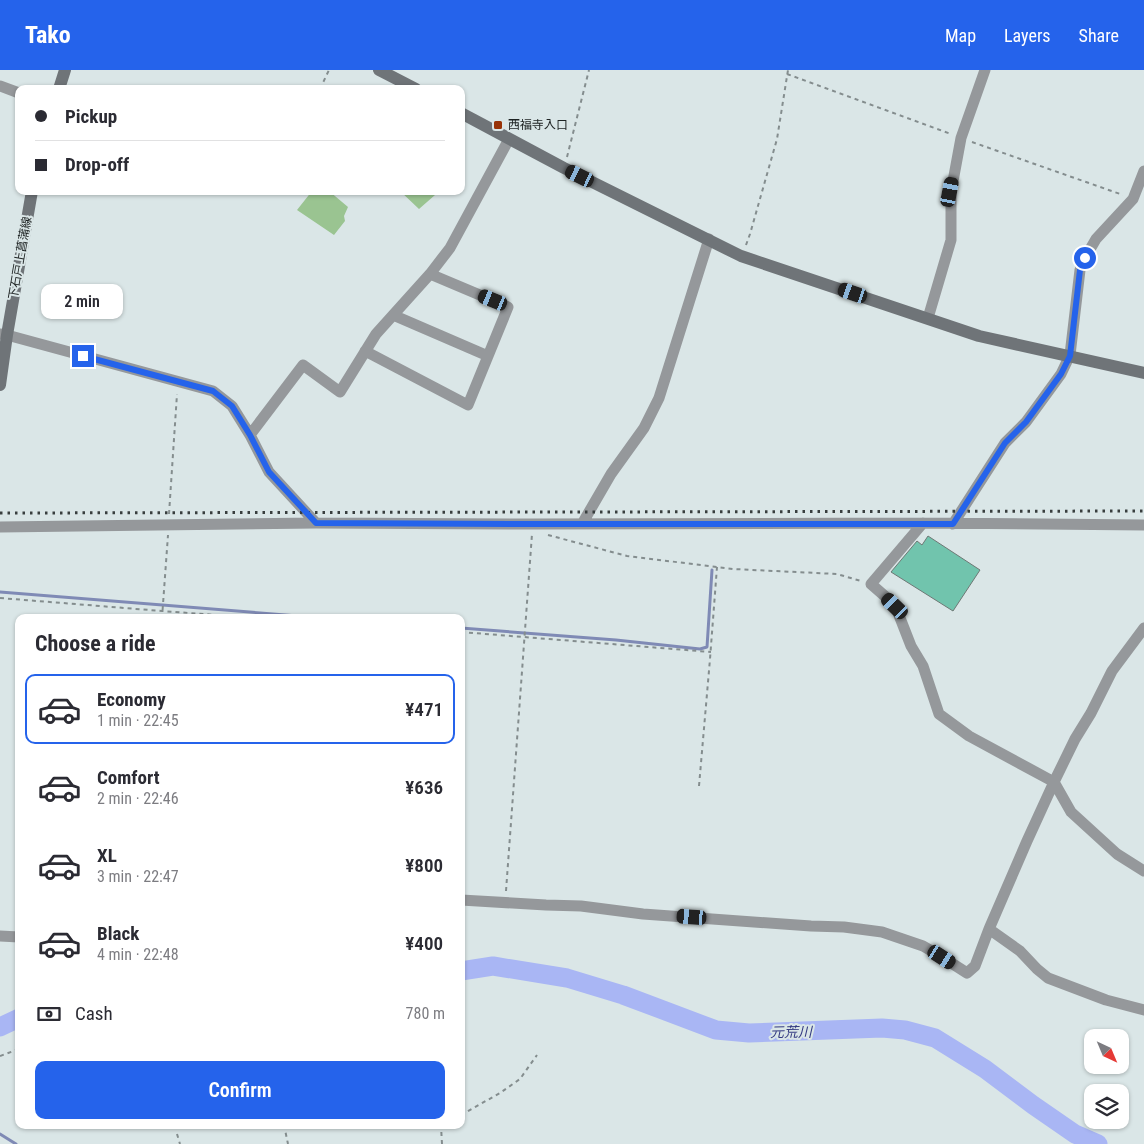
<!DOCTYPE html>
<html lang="en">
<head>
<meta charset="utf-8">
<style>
  :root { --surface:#fff; --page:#f7f7f7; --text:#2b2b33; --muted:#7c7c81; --line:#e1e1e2; --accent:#2563eb }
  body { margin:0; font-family:"Roboto Condensed","Noto Sans JP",sans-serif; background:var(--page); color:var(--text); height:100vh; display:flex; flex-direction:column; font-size:19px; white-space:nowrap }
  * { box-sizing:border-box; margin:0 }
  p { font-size:16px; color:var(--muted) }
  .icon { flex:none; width:28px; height:28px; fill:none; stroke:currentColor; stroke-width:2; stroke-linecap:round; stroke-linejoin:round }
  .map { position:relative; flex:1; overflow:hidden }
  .side { position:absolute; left:15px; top:544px; width:450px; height:515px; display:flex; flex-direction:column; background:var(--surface); border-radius:10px; box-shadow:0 1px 4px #0004 }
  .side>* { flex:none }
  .guide { position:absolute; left:15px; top:15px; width:450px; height:110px; border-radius:10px; box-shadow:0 1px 4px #0004; display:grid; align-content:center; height:110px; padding:0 20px; background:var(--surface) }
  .needle { width:32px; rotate:136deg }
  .controls { position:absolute; left:1084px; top:959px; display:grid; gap:10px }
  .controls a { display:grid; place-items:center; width:45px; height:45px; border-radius:10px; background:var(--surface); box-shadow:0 1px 4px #0004; font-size:25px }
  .end { position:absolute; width:22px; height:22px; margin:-11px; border:6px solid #2563eb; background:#fff; box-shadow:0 0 0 2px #fff }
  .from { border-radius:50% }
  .bubble { position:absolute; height:35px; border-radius:10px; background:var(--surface); box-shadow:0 1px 4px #0004; font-size:16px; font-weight:600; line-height:35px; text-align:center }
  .car { position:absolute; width:15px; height:30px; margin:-15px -8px; border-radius:6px; box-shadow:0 0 4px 1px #0007; background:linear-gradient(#222 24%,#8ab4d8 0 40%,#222 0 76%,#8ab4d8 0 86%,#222 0) }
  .guide b { display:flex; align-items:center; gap:18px; height:48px; font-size:19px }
  .guide b+b { border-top:1px solid var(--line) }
  .guide i { width:12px; height:12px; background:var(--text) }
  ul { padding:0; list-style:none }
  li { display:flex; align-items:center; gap:15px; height:70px; margin:0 10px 8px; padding:0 10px; border:2px solid transparent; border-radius:10px }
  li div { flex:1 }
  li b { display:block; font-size:19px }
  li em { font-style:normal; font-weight:600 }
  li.active { border-color:var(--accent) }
  li>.icon { width:45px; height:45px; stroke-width:1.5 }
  h2 { padding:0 20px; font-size:22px; line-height:60px }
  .pay { display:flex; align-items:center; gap:12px; height:55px; padding:0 20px; font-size:19px }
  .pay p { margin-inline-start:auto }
  .cta { display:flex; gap:10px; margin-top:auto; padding:10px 20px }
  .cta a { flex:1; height:58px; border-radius:10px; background:var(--accent); color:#fff; font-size:20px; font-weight:600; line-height:58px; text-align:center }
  header { display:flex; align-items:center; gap:30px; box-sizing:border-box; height:70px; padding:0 25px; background:var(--accent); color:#fff }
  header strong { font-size:24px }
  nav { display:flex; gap:28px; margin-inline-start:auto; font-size:18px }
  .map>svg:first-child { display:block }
  .green { fill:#9ac491 }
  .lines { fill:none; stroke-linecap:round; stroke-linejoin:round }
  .stream { stroke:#7f8ab5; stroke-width:3 }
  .river { stroke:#a9b6f4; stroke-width:19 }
  .building { fill:#71c4ad; stroke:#6e7875 }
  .path { stroke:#848d8e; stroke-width:2; stroke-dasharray:4 4; stroke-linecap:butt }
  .street { stroke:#95989b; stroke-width:11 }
  .secondary { stroke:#6f7478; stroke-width:12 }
  .rail { stroke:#383e3e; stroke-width:3; stroke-dasharray:2.5 5; stroke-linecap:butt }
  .route { stroke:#2563eb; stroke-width:6 }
  .poi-dot { fill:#983308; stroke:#dae6e7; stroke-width:2 }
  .labels { text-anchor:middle; stroke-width:4; stroke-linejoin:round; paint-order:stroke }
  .poi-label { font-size:12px; fill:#1d2222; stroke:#dae6e7; text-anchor:start }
  .street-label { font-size:12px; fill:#1d2222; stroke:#dae6e7 }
  .water-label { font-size:14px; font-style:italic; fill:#323981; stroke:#dae6e7 }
</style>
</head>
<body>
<header>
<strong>Tako</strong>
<nav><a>Map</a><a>Layers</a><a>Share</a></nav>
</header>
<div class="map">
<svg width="1144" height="1074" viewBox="0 0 1144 1074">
  <rect width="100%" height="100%" fill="#dae6e7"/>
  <!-- green -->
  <path class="green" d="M312,121H329L348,137L344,146L345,151L334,165L297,140Z
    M400,121H438L435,125L419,139Z"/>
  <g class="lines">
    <!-- stream -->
    <path class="stream" d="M0,522L323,548
      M461,558L616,570L700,579L707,577L712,500
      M0,1064L16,1074"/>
    <!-- river -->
    <path class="river" d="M461,901L493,896L567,908L623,925L716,960L749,963L882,958L905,960L935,968L985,999L1033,1035L1075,1064L1098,1074
      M0,957L19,948"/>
  </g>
  <!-- building -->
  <path class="building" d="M928,466L980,500L953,541L891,502L917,471L922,475Z"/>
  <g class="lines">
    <!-- path -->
    <path class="path" d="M787,4L951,64
      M320,19L329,0
      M972,72L1123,125
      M567,87L589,0
      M746,175L750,164L777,69L788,0
      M169,444L177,324
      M548,465L627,486L733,499L837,504L861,511
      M0,528L162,541L257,548
      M162,548L168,465
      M461,562L711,582
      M699,716L710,589L717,497
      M506,821L532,464
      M0,986L19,979
      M461,1045L500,1023L520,1009L537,985
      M284,1055L288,1074
      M177,1064L180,1074
      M442,1074L441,1056L443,1055"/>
    <!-- street -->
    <path class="street" d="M0,16L19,23
      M393,245L488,286
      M928,248L951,170V122L961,68L985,0
      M0,264L7,265L213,321L232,336L250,365L269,402L316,453
      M365,281L468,335L508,237L430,204
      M250,365L303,295L340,322L376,264L430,204L450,178L509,69
      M923,453L871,514L895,535L911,576L923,596L939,644L969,666L1054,712L1071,742L1117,784L1144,801
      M582,454L611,404L644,358L659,328L709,169
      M953,454L1005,373L1026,352L1061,304L1070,285L1080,200L1085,188L1096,169L1133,129L1144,101
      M0,457L316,453L533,454L923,453L1144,455
      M461,830L546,835L581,836L643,844L811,856L844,857L882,862L923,876L942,887L967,903L975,896L989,859L1027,771L1054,712L1075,669L1091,643L1112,601L1144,558
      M989,859L1020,881L1037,899L1048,908L1106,930L1144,940
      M0,866L19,867"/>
    <!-- secondary -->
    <path class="secondary" d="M379,0L416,19
      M59,19L65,0
      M461,43L564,98L741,186L979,266L1144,303
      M0,315L7,265L32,121"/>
    <!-- rail -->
    <path class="rail" d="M0,443L1144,441"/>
  </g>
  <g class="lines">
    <!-- route -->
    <path class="route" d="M83,286L213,321L232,336L250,365L269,402L316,453L533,454H953L1005,373L1026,352L1061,304L1070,286L1080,200L1085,188"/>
  </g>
  <!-- markers -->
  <rect class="poi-dot" x="493" y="50" width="10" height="10" rx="2.5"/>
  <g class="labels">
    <!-- poi labels -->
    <g class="poi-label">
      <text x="508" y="59">西福寺入口</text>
    </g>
    <!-- street labels -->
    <g class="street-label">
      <text transform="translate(20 188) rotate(-80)" y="4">下石戸上菖蒲線</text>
    </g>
    <!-- water labels -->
    <g class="water-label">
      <text transform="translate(791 962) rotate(-1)" y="5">元荒川</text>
    </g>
  </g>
</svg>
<div class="controls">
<a><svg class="needle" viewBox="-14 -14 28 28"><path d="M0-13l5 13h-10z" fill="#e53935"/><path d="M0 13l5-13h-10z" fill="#7c7c81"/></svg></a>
<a><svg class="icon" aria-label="layers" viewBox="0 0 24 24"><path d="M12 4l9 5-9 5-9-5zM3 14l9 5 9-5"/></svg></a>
</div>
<i class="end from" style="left:1085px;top:188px"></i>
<i class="end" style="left:83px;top:286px"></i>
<div class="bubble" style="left:41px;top:214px;width:82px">2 min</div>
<i class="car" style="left:580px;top:106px;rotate:296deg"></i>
<i class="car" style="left:950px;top:122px;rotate:11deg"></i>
<i class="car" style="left:853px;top:223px;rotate:289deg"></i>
<i class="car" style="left:493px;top:230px;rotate:292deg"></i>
<i class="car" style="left:895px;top:536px;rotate:314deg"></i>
<i class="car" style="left:692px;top:847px;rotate:274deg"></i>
<i class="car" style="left:942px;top:887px;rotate:123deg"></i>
<div class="guide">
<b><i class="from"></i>Pickup</b>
<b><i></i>Drop-off</b>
</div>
<section class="side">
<h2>Choose a ride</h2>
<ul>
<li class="active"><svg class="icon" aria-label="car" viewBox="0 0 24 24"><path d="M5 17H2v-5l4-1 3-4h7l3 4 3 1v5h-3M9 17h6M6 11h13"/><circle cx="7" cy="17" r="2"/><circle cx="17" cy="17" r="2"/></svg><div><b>Economy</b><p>1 min · 22:45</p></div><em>¥471</em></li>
<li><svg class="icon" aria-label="car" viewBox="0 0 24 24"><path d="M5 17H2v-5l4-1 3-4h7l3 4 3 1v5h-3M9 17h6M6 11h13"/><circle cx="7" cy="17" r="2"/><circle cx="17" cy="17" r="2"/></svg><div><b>Comfort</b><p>2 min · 22:46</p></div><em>¥636</em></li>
<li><svg class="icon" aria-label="car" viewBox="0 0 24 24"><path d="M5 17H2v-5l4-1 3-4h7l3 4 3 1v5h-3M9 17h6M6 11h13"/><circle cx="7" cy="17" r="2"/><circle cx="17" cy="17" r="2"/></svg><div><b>XL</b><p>3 min · 22:47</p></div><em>¥800</em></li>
<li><svg class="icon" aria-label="car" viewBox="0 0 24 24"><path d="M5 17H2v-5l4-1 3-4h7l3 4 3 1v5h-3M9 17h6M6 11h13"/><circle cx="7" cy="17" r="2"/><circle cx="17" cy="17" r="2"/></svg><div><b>Black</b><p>4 min · 22:48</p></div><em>¥400</em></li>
</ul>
<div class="pay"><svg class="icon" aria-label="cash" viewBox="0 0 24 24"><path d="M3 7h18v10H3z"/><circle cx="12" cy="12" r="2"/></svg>Cash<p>780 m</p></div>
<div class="cta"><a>Confirm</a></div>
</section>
</div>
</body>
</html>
